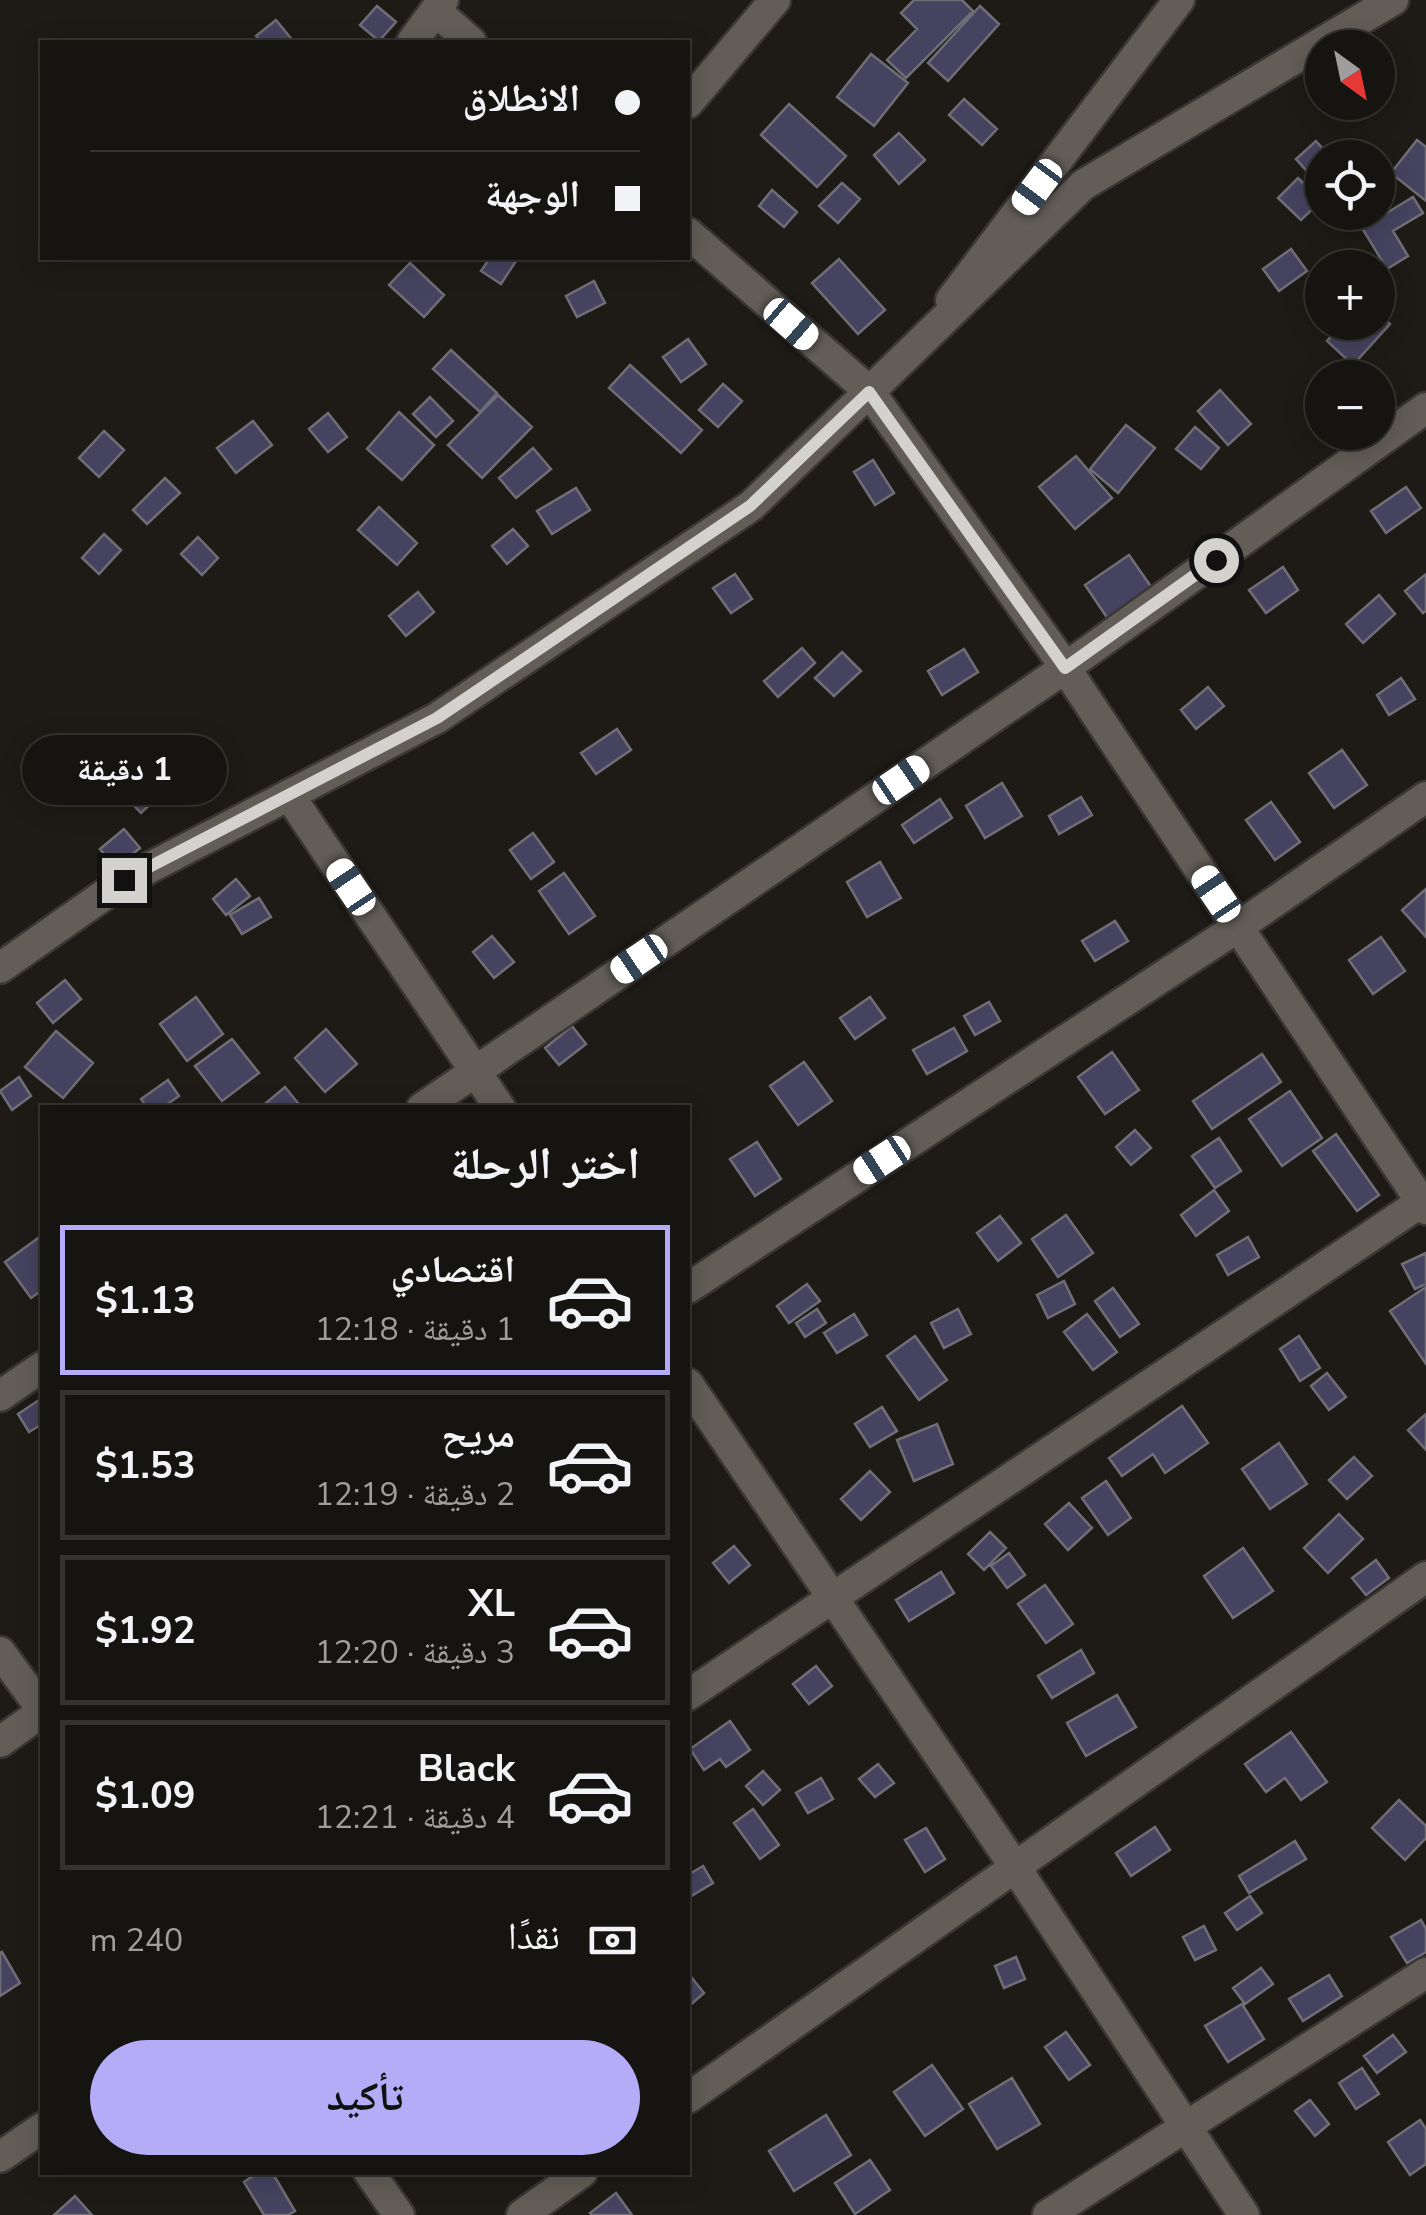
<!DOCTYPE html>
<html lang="ar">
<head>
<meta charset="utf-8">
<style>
  :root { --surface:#161410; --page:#1f1d19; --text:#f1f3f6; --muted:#9e9e9f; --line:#353330; --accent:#b5acf8 }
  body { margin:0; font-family:"Nunito Sans","Noto Naskh Arabic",sans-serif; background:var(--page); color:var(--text); direction:rtl; height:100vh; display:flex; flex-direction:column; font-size:38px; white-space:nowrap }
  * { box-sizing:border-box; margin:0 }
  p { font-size:32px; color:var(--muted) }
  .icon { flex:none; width:55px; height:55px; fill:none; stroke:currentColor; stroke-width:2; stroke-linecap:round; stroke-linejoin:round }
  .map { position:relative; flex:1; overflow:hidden; direction:ltr }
  .sheet { position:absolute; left:40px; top:1105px; width:650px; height:1070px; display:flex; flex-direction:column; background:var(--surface); border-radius:0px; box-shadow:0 5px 25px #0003,0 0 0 2px var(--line); direction:rtl }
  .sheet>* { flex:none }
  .banner { position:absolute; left:40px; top:40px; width:650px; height:220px; border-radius:0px; box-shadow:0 5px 25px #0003,0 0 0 2px var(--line); direction:rtl; display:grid; align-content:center; height:220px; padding:0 50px; background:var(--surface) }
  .needle { width:65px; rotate:147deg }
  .tools { position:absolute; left:1305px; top:30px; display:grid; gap:20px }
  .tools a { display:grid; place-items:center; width:90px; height:90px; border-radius:50%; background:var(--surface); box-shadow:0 5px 25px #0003,0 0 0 2px var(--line); font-size:50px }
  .end { position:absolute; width:45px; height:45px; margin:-22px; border:12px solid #d4d2ce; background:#111; box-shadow:0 0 0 5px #111 }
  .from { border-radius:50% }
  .bubble { position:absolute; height:70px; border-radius:35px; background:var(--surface); box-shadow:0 5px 25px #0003,0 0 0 2px var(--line); font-size:32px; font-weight:700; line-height:70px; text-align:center; direction:rtl }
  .car { position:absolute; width:30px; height:60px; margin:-30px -15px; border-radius:12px; box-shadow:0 0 8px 2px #0007; background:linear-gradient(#fff 24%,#345 0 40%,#fff 0 76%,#345 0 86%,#fff 0) }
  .banner b { display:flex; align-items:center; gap:35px; height:95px; font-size:38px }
  .banner b+b { border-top:2px solid var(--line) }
  .banner i { width:25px; height:25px; background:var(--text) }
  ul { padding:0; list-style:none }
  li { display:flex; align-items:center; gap:30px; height:150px; margin:0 20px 15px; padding:0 30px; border:5px solid var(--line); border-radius:0px }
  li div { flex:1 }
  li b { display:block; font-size:38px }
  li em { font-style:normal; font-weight:700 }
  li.on { border-color:var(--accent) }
  li>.icon { width:90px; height:90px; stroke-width:1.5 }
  h2 { padding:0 50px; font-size:45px; line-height:120px }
  .pay { display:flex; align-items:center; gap:25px; height:110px; padding:0 50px; font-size:38px }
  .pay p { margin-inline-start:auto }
  .primary-button { display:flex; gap:20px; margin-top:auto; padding:20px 50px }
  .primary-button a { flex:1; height:115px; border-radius:60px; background:var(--accent); color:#111; font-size:40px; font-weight:700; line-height:115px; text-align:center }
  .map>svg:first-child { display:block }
  .building { fill:#464360; stroke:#6f6e76; stroke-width:2.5 }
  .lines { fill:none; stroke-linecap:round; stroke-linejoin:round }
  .street-casing { stroke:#393734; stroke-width:35 }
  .secondary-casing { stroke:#393734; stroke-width:35 }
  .street { stroke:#625d57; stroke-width:30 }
  .secondary { stroke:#625d57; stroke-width:30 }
  .route { stroke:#d4d2ce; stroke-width:12 }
</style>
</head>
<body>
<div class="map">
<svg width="1426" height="2215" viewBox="0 0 1426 2215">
  <rect width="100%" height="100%" fill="#1e1a15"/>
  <!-- building -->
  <path class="building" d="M914,0H962L973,11L906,78L887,60L917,29L901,13Z
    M377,6L396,22L379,41L360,25Z
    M980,6L999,24L948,81L928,63Z
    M276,20L294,42H261L256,36Z
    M871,54L908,83L874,126L837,97Z
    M964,99L997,129L982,145L949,115Z
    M789,104L846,156L817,187L761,135Z
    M899,133L925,160L899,184L874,155Z
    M1417,140L1426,147V201L1391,173Z
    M1316,141L1331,158H1322V172L1314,179L1296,159Z
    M1298,178L1321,201L1301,220L1278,198Z
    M842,183L860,199L838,223L819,206Z
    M772,190L797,212L784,227L759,206Z
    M1413,197L1423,213L1393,231L1408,256L1387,269L1362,228Z
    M1291,249L1307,271L1279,291L1263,269Z
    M490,258H518L501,284L481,271Z
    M839,259L885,310L858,334L812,283Z
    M410,263L444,295L424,317L389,285Z
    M594,281L605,303L577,317L566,296Z
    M1378,313L1390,324L1353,365L1327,341L1344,322H1378Z
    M688,339L706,364L681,382L663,357Z
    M451,350L497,393L480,412L433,369Z
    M630,365L702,430L681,453L609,388Z
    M723,384L742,401L718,427L699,410Z
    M1220,390L1251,424L1228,445L1198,411Z
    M498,395L532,427L482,478L448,445Z
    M430,397L453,421L436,437L413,414Z
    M399,412L434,445L402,480L367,449Z
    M328,413L347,437L328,452L309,429Z
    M253,421L272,445L236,473L217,448Z
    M1126,425L1155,448L1118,493L1090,469Z
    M1195,427L1219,448L1201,469L1176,449Z
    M104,431L124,450L99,477L79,458Z
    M533,448L551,469L516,498L499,478Z
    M1076,456L1112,498L1075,529L1039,487Z
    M873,460L894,493L875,505L854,472Z
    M165,478L180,493L147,524L133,510Z
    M1406,487L1421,508L1386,533L1371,511Z
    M576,488L590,510L552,534L537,511Z
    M379,507L417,543L397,565L358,530Z
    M513,529L528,546L507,564L492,546Z
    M104,534L121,550L99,574L82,558Z
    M198,537L218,558L202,575L181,554Z
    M1129,555L1152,588L1108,619L1085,585Z
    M1283,567L1298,590L1266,613L1249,590Z
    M735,574L752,599L731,613L713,588Z
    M1426,574V611L1423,613L1405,591Z
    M418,592L434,612L406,636L389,616Z
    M1379,595L1395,614L1363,643L1346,624Z
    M802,648L815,663L778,697L764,681Z
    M964,649L978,672L942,695L928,671Z
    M842,652L861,671L834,696L815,678Z
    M1401,678L1415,699L1389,715L1377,695Z
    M1208,687L1224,706L1196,729L1181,710Z
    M617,729L631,750L596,774L581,753Z
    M1342,750L1367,785L1334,808L1309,773Z
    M141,774L161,794L141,813L122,793Z
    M1002,783L1022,816L985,838L966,806Z
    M1081,797L1092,815L1059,834L1049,816Z
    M940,799L952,818L914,843L902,825Z
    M1271,802L1300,842L1275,860L1246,820Z
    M124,829L140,848L115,868L100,849Z
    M533,833L554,862L531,879L510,850Z
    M880,862L901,898L867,917L847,882Z
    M564,873L595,916L569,934L539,891Z
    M236,879L250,896L226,915L213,899Z
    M1426,889V937L1402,910Z
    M259,898L271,917L242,934L230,915Z
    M1115,921L1128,941L1095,961L1082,941Z
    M492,936L514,962L494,978L473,952Z
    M1381,937L1405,971L1373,994L1349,960Z
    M65,980L81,999L53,1023L37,1003Z
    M196,997L223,1034L187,1061L160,1024Z
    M870,997L885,1018L855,1039L840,1018Z
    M989,1002L1000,1021L975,1035L964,1016Z
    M572,1026L586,1044L559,1065L545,1048Z
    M954,1028L967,1051L927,1074L913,1050Z
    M326,1029L357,1064L325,1092L295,1058Z
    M56,1031L93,1063L63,1098L25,1067Z
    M232,1039L259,1073L222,1101L195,1066Z
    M1112,1052L1139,1090L1105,1114L1078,1077Z
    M1262,1054L1281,1082L1212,1129L1193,1101Z
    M804,1062L832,1101L798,1125L770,1086Z
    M19,1077L31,1096L12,1110L0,1091Z
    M168,1080L179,1096L162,1108H147L141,1099Z
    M285,1087L302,1108H260Z
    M1290,1091L1322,1138L1282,1166L1249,1119Z
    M1135,1130L1151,1148L1131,1165L1116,1147Z
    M1336,1134L1379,1195L1357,1211L1313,1151Z
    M1219,1138L1241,1171L1215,1188L1192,1156Z
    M757,1142L781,1179L755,1196L730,1159Z
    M1214,1190L1229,1211L1196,1236L1181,1215Z
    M1066,1215L1093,1253L1058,1277L1032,1239Z
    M1000,1216L1021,1243L998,1261L977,1233Z
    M41,1236L42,1290L31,1298L5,1262Z
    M1248,1237L1259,1257L1228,1275L1217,1255Z
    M1426,1253V1284L1415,1289L1402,1264Z
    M1064,1281L1075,1304L1048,1318L1037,1295Z
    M807,1284L820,1301L789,1323L777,1306Z
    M1426,1287V1364L1390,1311Z
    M1113,1288L1139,1324L1120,1337L1095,1301Z
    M817,1309L826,1323L805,1337L796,1323Z
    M958,1309L971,1334L944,1348L931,1323Z
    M854,1314L867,1335L837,1353L824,1333Z
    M1087,1314L1117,1352L1093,1370L1064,1332Z
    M915,1336L947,1380L919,1400L887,1356Z
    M1299,1336L1320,1368L1300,1381L1280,1349Z
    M1327,1373L1346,1397L1329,1410L1311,1386Z
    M42,1398V1424L29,1432L18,1414Z
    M1182,1406L1208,1443L1165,1473L1153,1454L1122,1476L1109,1458Z
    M882,1407L897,1431L870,1447L855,1424Z
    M1426,1414V1450L1408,1430Z
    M937,1424L953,1464L914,1481L897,1440Z
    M1279,1443L1307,1484L1270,1509L1242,1469Z
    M1354,1457L1372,1476L1347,1499L1329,1480Z
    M870,1471L890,1492L861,1520L841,1499Z
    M1106,1481L1131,1518L1108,1535L1082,1498Z
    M1069,1503L1092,1528L1068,1550L1045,1524Z
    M1339,1514L1363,1539L1328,1573L1304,1548Z
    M990,1532L1006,1548L984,1570L968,1554Z
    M734,1546L750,1565L729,1583L713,1563Z
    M1243,1548L1273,1591L1233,1618L1204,1576Z
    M1009,1553L1025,1575L1007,1588L991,1566Z
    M1376,1560L1389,1578L1366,1595L1352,1578Z
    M941,1572L954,1593L909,1621L896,1600Z
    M1045,1585L1073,1624L1046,1643L1018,1604Z
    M1081,1650L1094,1673L1052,1698L1038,1676Z
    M816,1666L832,1686L809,1704L793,1684Z
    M1117,1695L1136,1727L1086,1756L1067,1723Z
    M730,1721L750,1750L726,1767L720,1759L704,1770L690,1749Z
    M1291,1732L1327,1782L1301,1800L1285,1778L1266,1792L1245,1764Z
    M878,1764L894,1783L875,1797L859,1779Z
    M763,1771L780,1790L763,1805L746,1786Z
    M821,1778L833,1799L808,1813L796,1793Z
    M1399,1800L1426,1826V1838L1405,1860L1372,1828Z
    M753,1809L779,1845L760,1859L734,1823Z
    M1155,1827L1170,1850L1131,1876L1116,1853Z
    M926,1828L945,1859L925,1872L905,1840Z
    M1295,1841L1306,1859L1249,1893L1239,1876Z
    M703,1866L713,1883L688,1898V1875Z
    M1250,1896L1262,1913L1237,1930L1225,1913Z
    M1421,1920L1426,1929V1952L1407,1963L1391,1937Z
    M1204,1926L1216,1950L1195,1960L1183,1937Z
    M2,1952L20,1983L0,1996V1953Z
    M1016,1957L1025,1979L1004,1988L995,1966Z
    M1261,1968L1273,1984L1245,2004L1233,1988Z
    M688,1973L704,1993L688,2007Z
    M1329,1975L1342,1996L1303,2021L1289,1999Z
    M1242,2004L1264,2039L1228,2062L1205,2026Z
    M1066,2032L1090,2065L1069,2080L1045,2047Z
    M1393,2035L1406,2052L1377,2073L1364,2056Z
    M932,2065L963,2109L925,2136L894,2092Z
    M1362,2068L1379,2094L1356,2109L1339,2083Z
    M1012,2078L1040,2124L997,2149L969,2104Z
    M1310,2100L1329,2124L1315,2136L1295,2111Z
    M826,2115L851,2155L794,2191L769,2151Z
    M1420,2120L1426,2129V2164L1410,2175L1388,2142Z
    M870,2160L890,2190L855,2214L835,2183Z
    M259,2172H272L295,2211L288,2215H264L244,2182Z
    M616,2193L632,2215H592L590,2213Z
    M75,2196L92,2215H54Z"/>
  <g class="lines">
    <!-- street casing -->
    <g class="street-casing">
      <path id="street" d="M436,11L471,42
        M412,42L443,0
        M688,103L775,0
        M688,233L869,391L1056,654L1426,1209
        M951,300L1179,0
        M289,795L500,1108
        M422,1108L1065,668L1426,408
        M688,1288L1238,927L1426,797
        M688,1384L1015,1867L1244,2215
        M0,1396L42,1367
        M0,1652L42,1709
        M688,1695L1426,1199
        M0,1742L42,1712
        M688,2098L1426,1577
        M0,2157L42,2128
        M369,2172L399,2215
        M522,2215L582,2172
        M1048,2215L1426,1973"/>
    </g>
    <!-- secondary casing -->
    <g class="secondary-casing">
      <path id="secondary" d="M0,968L124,881L437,718L751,506L1083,185L1393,0"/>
    </g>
    <!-- street -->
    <use href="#street" class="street"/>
    <!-- secondary -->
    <use href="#secondary" class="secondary"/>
  </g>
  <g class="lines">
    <!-- route -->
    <path class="route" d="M124,880L437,718L750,506L869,392L1065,668L1216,560"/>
  </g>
</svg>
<div class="tools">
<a><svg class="needle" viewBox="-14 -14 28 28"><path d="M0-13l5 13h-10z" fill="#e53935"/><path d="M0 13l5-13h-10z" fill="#9e9e9f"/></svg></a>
<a><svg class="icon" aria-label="locate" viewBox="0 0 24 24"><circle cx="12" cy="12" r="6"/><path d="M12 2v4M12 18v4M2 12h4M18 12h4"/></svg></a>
<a>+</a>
<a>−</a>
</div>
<i class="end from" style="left:1216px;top:560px"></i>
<i class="end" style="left:124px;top:880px"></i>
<div class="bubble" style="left:22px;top:735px;width:205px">1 دقيقة</div>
<i class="car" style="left:1037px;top:187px;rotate:217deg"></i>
<i class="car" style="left:791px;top:324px;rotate:131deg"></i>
<i class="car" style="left:901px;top:780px;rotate:56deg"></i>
<i class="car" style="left:351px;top:887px;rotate:326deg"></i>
<i class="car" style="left:1216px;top:894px;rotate:326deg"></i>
<i class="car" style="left:639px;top:959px;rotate:236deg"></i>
<i class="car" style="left:882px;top:1160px;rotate:237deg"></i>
<div class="banner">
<b><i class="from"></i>الانطلاق</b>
<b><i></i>الوجهة</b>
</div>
<section class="sheet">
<h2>اختر الرحلة</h2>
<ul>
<li class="on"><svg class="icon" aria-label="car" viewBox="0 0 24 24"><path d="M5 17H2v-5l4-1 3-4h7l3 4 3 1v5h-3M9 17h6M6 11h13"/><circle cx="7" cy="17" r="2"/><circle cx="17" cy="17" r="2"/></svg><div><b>اقتصادي</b><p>1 دقيقة · 12:18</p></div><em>$1.13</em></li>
<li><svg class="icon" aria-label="car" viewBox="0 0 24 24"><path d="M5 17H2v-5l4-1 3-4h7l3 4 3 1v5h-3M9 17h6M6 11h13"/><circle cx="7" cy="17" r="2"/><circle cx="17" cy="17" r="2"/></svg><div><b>مريح</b><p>2 دقيقة · 12:19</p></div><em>$1.53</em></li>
<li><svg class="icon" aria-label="car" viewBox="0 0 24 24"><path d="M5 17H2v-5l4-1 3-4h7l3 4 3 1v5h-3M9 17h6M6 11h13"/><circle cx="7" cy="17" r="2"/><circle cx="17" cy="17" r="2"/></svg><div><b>XL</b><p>3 دقيقة · 12:20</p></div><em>$1.92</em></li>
<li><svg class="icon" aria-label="car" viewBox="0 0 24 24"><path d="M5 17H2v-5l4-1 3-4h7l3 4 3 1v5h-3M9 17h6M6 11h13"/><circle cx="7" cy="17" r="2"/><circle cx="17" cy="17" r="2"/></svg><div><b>Black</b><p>4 دقيقة · 12:21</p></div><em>$1.09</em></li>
</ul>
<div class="pay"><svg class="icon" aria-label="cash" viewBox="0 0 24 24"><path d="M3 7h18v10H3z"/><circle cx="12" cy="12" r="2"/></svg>نقدًا<p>240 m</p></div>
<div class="primary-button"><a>تأكيد</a></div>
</section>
</div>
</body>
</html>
